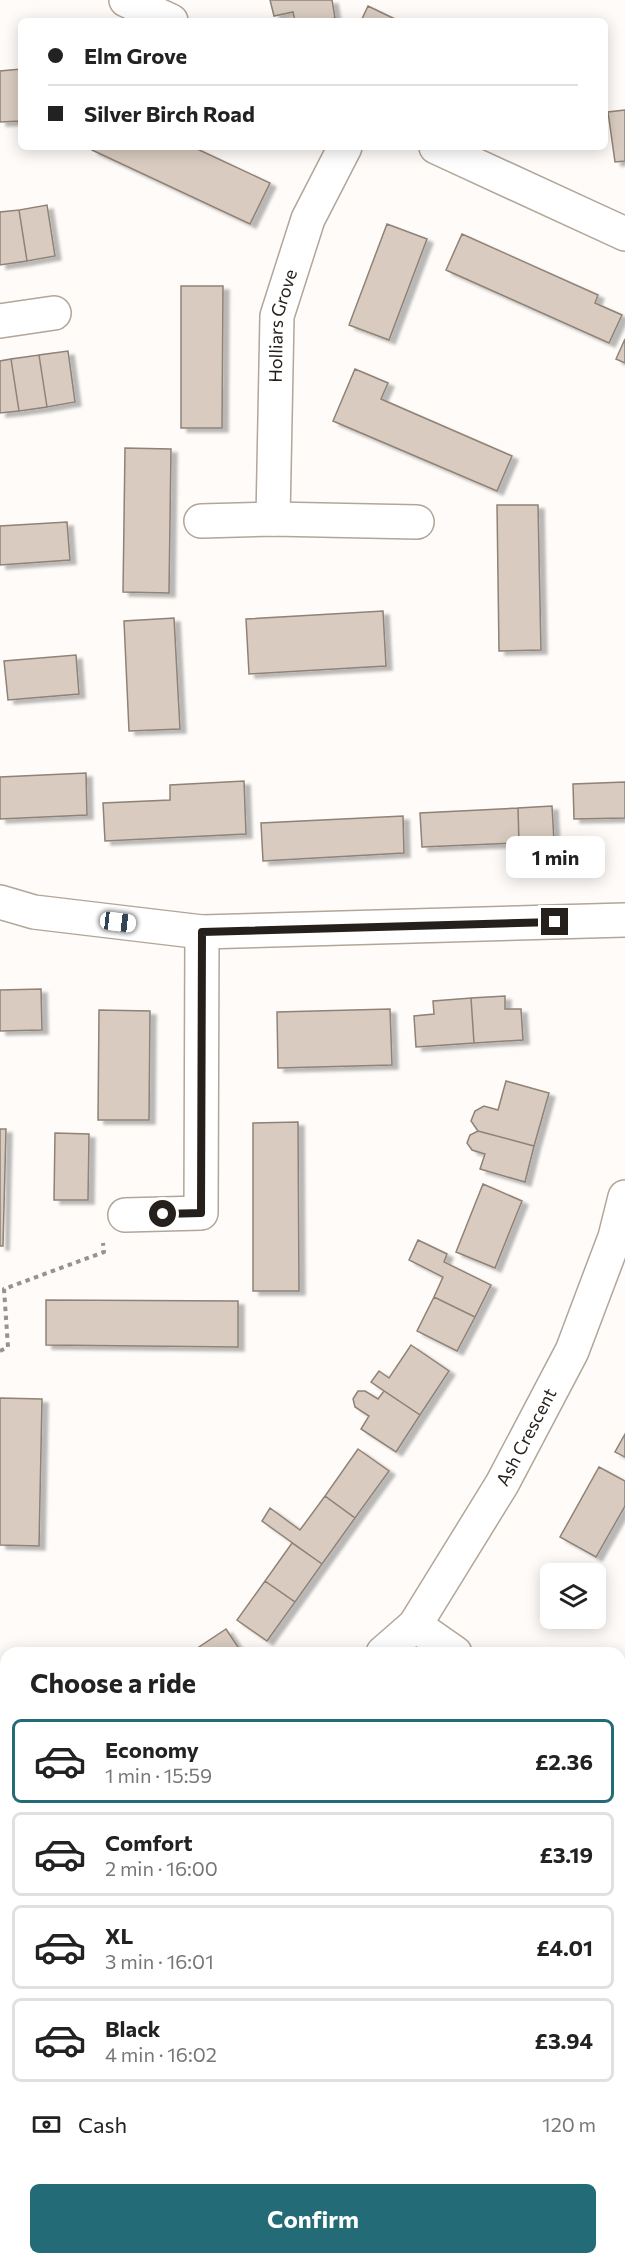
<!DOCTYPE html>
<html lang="en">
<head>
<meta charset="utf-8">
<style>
  :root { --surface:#fff; --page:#f6f6f6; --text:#222; --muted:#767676; --line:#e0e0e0; --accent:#236c77 }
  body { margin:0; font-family:Commissioner,sans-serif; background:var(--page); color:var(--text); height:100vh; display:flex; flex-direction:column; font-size:22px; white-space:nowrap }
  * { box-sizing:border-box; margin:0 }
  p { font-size:20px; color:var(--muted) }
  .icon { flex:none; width:33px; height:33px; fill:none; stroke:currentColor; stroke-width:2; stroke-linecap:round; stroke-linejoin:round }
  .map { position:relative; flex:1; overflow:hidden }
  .sheet { position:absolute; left:0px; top:1647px; width:626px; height:618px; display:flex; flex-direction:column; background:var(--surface); border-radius:18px 18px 0 0; box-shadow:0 3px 15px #0003 }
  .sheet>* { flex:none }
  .guide { position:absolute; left:18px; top:18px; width:590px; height:132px; border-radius:9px; box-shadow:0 3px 15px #0003; display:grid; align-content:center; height:132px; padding:0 30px; background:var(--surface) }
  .buttons { position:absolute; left:540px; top:1563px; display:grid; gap:12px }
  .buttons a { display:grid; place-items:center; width:66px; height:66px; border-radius:9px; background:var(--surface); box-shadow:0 3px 15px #0003; font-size:30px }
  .end { position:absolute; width:27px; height:27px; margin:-14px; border:8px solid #25201c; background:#fff; box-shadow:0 0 0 3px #fff }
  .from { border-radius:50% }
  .bubble { position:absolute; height:42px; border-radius:9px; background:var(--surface); box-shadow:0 3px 15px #0003; font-size:20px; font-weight:700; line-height:42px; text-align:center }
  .car { position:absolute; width:18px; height:36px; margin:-18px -9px; border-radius:8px; box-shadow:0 0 4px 2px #0007; background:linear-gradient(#fff 24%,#345 0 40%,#fff 0 76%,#345 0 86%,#fff 0) }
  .guide b { display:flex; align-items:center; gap:21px; height:57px; font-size:22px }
  .guide b+b { border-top:2px solid var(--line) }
  .guide i { width:15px; height:15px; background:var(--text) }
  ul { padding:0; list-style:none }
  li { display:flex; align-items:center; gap:18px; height:84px; margin:0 12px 9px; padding:0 18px; border:3px solid var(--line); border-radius:9px }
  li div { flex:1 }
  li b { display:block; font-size:22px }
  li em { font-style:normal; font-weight:700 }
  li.current { border-color:var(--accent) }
  li>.icon { width:54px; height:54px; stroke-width:1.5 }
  h2 { padding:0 30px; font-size:27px; line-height:72px }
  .pay { display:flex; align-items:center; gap:15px; height:66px; padding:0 30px; font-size:22px }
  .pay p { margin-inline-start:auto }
  .primary-button { display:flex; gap:12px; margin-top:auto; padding:12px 30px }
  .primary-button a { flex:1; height:69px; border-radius:9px; background:var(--accent); color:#fff; font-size:24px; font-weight:700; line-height:69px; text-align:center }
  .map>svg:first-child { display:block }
  .building { fill:#d9cbbf; stroke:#8f8277; stroke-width:1.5; filter:url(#shadow) }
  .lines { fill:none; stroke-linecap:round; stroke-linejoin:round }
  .lane-casing { stroke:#b2a599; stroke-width:21 }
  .street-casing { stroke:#b2a599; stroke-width:36 }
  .path { stroke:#96928f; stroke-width:4; stroke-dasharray:4.5 4.5; stroke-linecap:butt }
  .lane { stroke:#fff; stroke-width:18 }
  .street { stroke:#fff; stroke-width:33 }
  .route { stroke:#25201c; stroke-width:8 }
  .labels { text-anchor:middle; stroke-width:6; stroke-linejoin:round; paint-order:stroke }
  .street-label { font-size:18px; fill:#25201c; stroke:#fff }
</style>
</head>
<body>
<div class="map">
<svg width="625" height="2265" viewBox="0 0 625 2265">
  <defs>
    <filter id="shadow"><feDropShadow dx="6" dy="4" stdDeviation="1.5" flood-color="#0004"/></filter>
  </defs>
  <rect width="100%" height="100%" fill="#fefbf8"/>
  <!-- building -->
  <path class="building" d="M270,0H332L335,18L321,21H295L293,12L274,16Z
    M368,6L399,21H361Z
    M21,69V121L0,122V71Z
    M625,110V161L615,162L608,112Z
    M93,147H193L270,183L250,224L92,150Z
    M47,205L55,256L27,261L19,210Z
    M19,210L27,261L0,265V212Z
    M387,224L427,239L389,340L349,325Z
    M462,234L598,295L595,303L622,315L609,343L446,270Z
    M181,286H223L222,428H181Z
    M625,339V363L616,359Z
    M68,351L75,402L47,407L39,355Z
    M39,355L47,407L19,411L11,359Z
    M11,359L19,411L0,413V361Z
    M355,369L388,383L381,399L512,456L497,491L333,421Z
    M125,448L171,449L169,593L123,592Z
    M497,505H538L541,650L499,651Z
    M67,522L70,560L0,565V526Z
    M383,611L386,666L249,674L246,619Z
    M174,618L180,729L129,731L124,621Z
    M76,655L79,694L8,700L4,661Z
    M86,773L87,815L0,819V777Z
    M244,781L246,834L105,841L103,803L170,800V785Z
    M625,782V818L574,819L573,784Z
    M552,806L554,841L519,843L518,808Z
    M518,808L519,843L422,847L420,813Z
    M403,816L404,853L263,861L261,823Z
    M41,989L42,1030L0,1031V990Z
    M505,996V1009H521L523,1040L474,1043L471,998Z
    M471,998L474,1043L416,1047L414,1016L434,1014L433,1001Z
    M390,1009L392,1065L278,1068L277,1012Z
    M99,1010L150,1011L149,1120H98Z
    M506,1081L549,1093L534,1146L478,1131L471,1121L475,1111L484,1106L498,1110Z
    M298,1122L299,1291H253V1123Z
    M0,1129H6L3,1246H0Z
    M478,1131L534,1146L525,1182L480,1169L485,1154L472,1150L467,1143L470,1135Z
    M55,1133L89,1134L88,1200H54Z
    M483,1184L522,1201L495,1268L456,1252Z
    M418,1240L447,1254L444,1262L491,1285L475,1317L434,1297L443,1277L409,1260Z
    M434,1297L475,1317L457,1351L417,1331Z
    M46,1300L238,1301V1347L46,1345Z
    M411,1345L449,1371L420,1415L371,1382L379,1371L389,1378Z
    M358,1391H365L378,1399L384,1391L420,1415L396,1452L361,1429L369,1416L355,1407L353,1399Z
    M0,1398L42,1399L39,1546L0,1545Z
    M625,1434V1457L615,1452Z
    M358,1449L389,1471L355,1518L325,1496Z
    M599,1467L625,1481V1506L596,1557L560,1537Z
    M325,1496L355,1518L322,1564L262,1521L270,1508L300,1530Z
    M292,1543L322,1564L295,1602L265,1581Z
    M265,1581L295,1602L267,1641L237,1620Z
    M226,1629L242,1653H190Z
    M6,1780V1824L0,1825V1781Z
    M625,1968V2026L620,2021V1974Z
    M6,1996V2053L0,2054V1998Z
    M36,2259H78L84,2265H42Z
    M322,2259H421L435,2265H337Z"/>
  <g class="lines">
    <!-- lane casing -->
    <g class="lane-casing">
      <path id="lane" d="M142,2259L149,2265
        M236,2265L239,2259"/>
    </g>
    <!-- street casing -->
    <g class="street-casing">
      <g id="street">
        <path d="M126,0L171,21"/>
        <path d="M436,147L625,234"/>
        <path d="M0,321L54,313"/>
        <path id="s1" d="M273,519L277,316L308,219L345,147"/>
        <path d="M201,521L273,519L417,522"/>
        <path d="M0,902L34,912L202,932L625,920"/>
        <path d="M125,1215L201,1213L202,932"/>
        <path d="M415,1625L455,1653"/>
        <path id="s2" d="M383,1653L415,1625L502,1484L572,1351L615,1237L625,1197"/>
        <path d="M620,1766L625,1770"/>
        <path d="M0,1905L6,1903"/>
        <path d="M591,2259L605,2265"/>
      </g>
    </g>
    <!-- path -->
    <path class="path" d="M0,1351L8,1347L4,1289L104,1252L103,1243
      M620,1934L625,1928"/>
    <!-- lane -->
    <use href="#lane" class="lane"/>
    <!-- street -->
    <use href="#street" class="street"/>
  </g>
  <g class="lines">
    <!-- route -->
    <path class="route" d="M163,1214L201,1213L202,932L555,922"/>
  </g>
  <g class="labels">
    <!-- street labels -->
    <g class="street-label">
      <text dy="6" stroke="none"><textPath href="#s1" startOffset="194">Holliars Grove</textPath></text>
      <text dy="6" stroke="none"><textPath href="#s2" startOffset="261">Ash Crescent</textPath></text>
    </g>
  </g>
</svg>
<div class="buttons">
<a><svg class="icon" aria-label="layers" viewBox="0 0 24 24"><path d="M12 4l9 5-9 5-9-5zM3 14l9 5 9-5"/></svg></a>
</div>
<i class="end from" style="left:163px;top:1214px"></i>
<i class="end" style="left:555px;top:922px"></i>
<div class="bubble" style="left:506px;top:836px;width:99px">1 min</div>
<i class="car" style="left:118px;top:922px;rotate:97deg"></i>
<div class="guide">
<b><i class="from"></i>Elm Grove</b>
<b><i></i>Silver Birch Road</b>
</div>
<section class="sheet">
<h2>Choose a ride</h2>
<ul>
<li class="current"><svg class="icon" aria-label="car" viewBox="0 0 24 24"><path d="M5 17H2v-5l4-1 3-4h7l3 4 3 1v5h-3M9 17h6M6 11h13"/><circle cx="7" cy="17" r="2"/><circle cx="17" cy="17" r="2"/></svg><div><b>Economy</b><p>1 min · 15:59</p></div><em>£2.36</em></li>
<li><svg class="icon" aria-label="car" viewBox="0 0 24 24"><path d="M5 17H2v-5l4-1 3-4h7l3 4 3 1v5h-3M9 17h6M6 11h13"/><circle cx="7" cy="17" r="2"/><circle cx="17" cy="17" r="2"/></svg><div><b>Comfort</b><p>2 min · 16:00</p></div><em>£3.19</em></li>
<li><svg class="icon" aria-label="car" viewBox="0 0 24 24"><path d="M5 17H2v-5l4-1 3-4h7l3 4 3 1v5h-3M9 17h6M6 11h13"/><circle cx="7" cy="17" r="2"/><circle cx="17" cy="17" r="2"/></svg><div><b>XL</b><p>3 min · 16:01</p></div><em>£4.01</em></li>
<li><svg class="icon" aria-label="car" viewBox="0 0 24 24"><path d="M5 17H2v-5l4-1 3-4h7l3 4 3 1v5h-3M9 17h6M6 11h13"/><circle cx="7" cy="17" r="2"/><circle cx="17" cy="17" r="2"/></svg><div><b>Black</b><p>4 min · 16:02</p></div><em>£3.94</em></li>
</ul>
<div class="pay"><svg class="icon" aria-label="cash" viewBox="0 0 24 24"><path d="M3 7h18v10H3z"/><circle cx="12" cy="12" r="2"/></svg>Cash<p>120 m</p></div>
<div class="primary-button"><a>Confirm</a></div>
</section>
</div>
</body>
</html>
